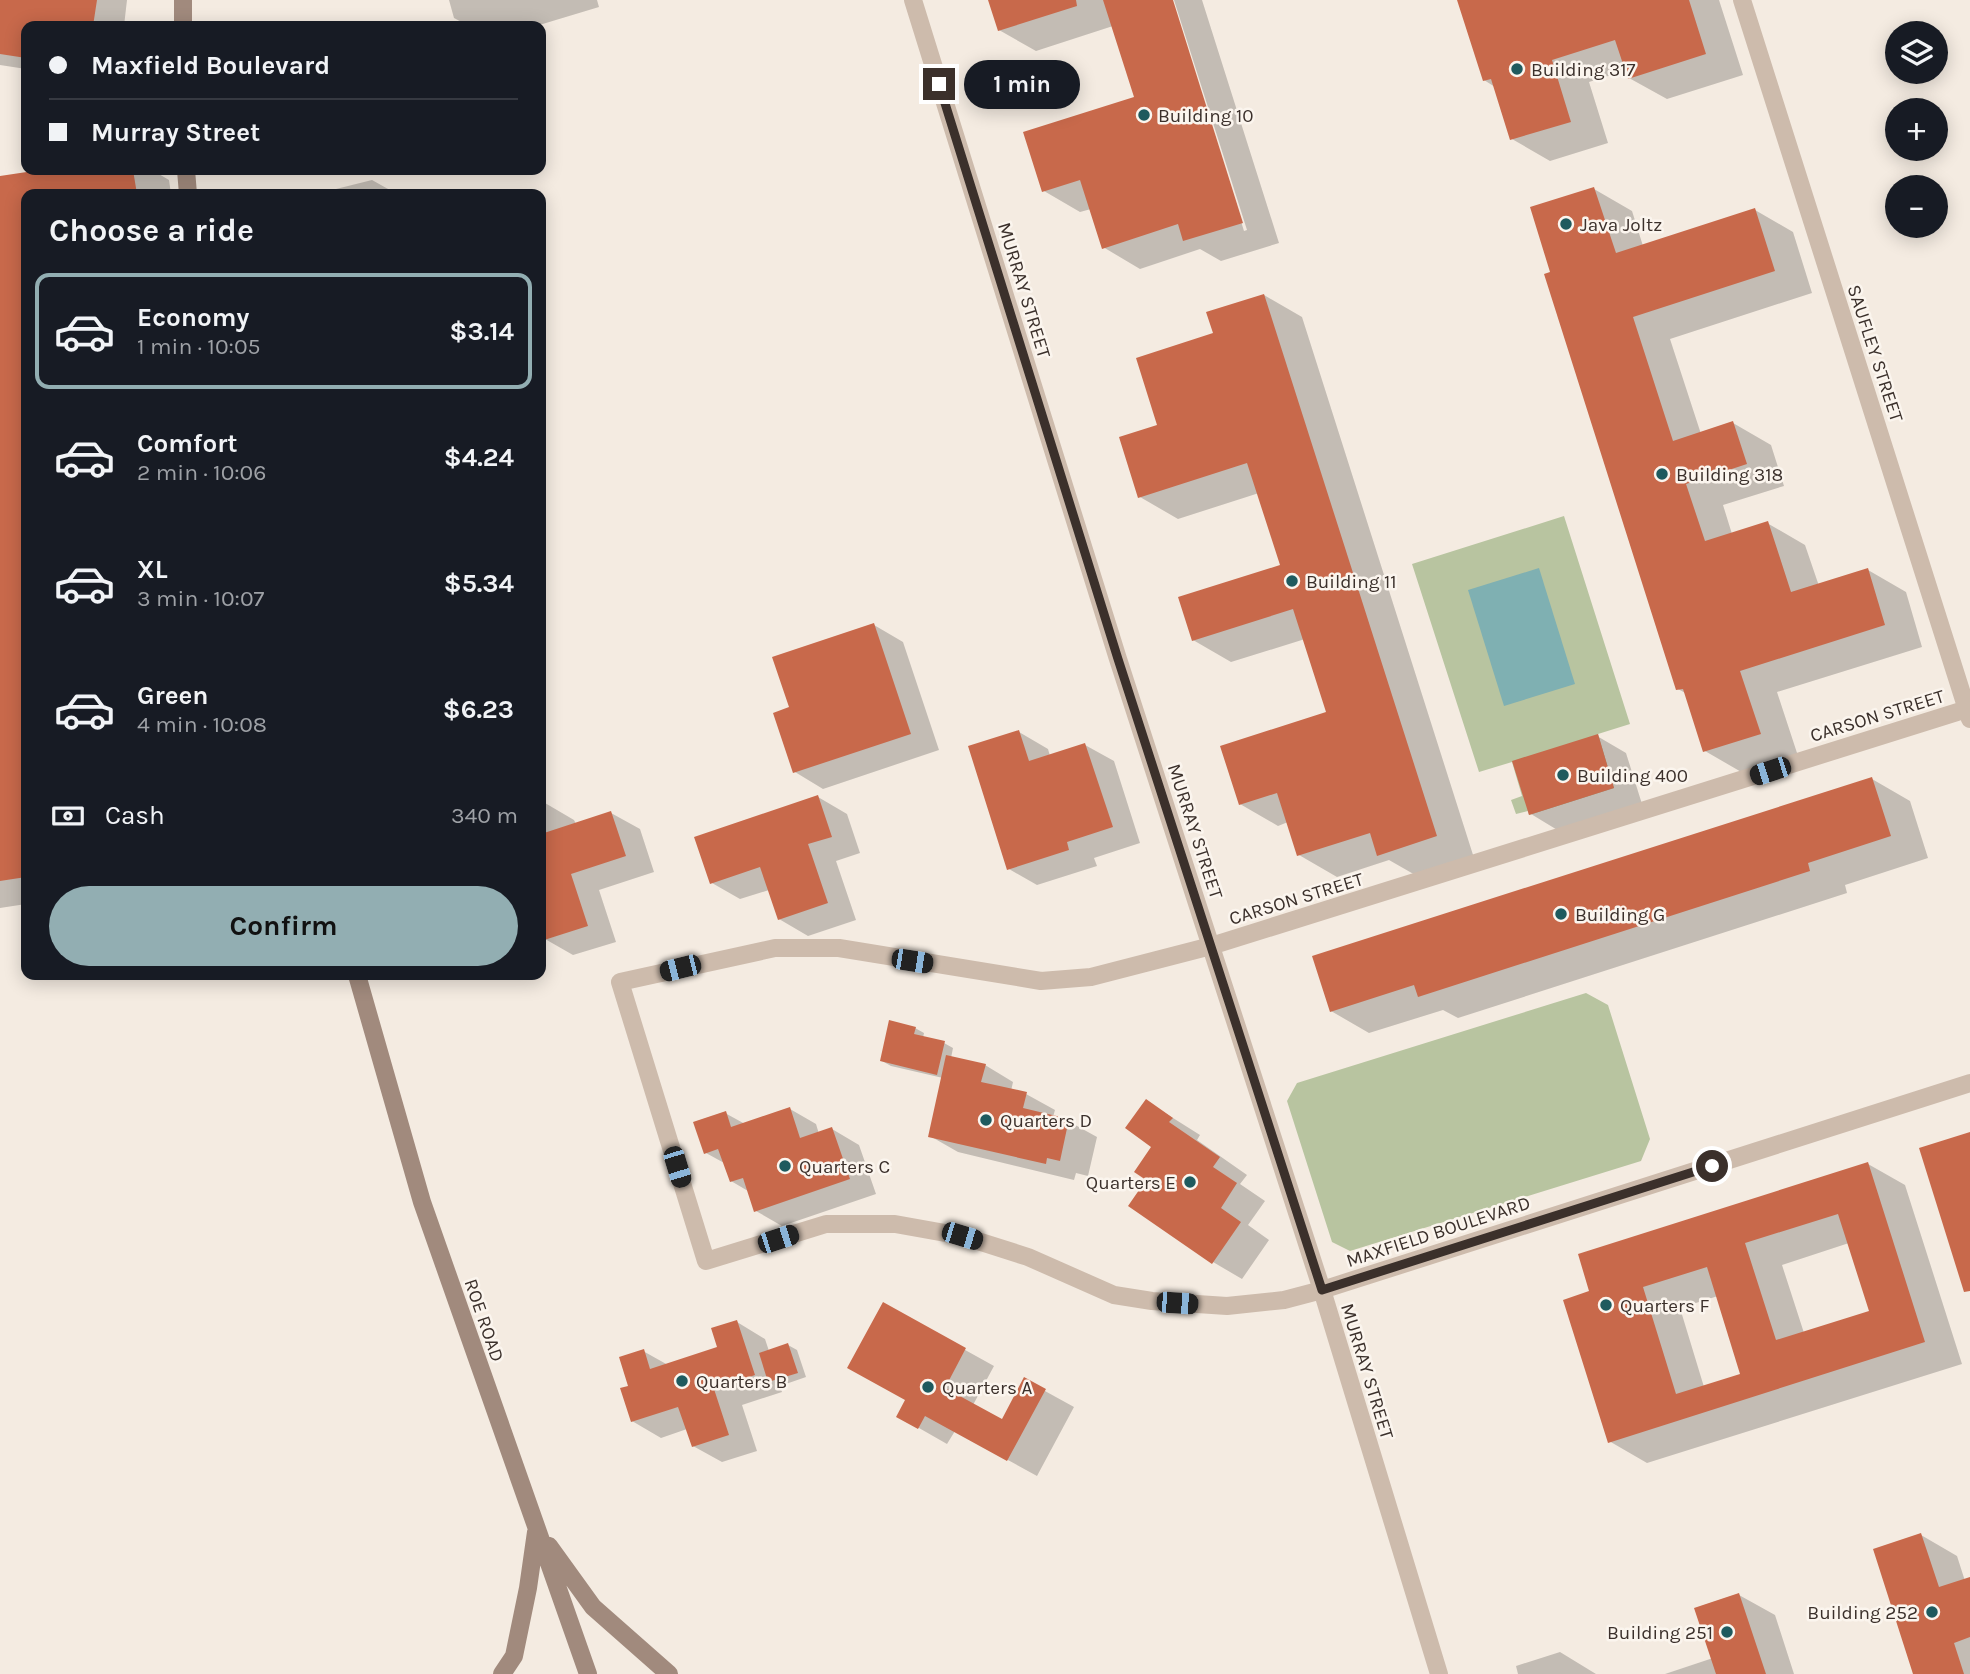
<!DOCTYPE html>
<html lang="en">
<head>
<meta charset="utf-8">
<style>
  :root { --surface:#171b24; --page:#20242c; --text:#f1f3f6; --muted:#9ea1a6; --line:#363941; --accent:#92aeb2 }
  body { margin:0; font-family:Karla,sans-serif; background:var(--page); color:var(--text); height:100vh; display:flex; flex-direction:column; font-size:26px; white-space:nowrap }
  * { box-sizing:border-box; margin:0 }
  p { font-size:23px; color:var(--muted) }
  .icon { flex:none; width:38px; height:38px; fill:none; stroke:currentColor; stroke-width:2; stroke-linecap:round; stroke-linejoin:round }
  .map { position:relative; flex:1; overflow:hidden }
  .panel { position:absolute; left:21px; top:189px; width:525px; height:791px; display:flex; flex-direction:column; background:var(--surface); border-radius:14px; box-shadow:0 4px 18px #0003 }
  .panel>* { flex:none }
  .guide { position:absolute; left:21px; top:21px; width:525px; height:154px; border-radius:14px; box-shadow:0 4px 18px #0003; display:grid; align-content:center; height:154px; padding:0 28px; background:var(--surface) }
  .tools { position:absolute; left:1885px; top:21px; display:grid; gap:14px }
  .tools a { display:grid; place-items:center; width:63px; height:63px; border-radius:50%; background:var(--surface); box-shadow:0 4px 18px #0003; font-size:35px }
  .end { position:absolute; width:32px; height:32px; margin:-16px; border:9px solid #3b302b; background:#fff; box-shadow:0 0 0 4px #fff }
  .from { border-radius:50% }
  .bubble { position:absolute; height:49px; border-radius:24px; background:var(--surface); box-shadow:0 4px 18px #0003; font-size:23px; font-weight:700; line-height:49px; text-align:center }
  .car { position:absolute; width:21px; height:42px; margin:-21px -10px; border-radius:9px; box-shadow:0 0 5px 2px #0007; background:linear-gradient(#222 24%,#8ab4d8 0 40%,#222 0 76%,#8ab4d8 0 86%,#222 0) }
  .guide b { display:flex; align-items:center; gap:24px; height:66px; font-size:26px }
  .guide b+b { border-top:2px solid var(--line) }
  .guide i { width:18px; height:18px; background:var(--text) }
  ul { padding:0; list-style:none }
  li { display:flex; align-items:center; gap:21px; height:116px; margin:0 14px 10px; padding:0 14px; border:4px solid transparent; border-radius:14px }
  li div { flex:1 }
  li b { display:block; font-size:26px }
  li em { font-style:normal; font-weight:700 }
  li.current { border-color:var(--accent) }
  li>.icon { width:63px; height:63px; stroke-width:1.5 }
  h2 { padding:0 28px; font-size:32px; line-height:84px }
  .pay { display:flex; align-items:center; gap:18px; height:77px; padding:0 28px; font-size:26px }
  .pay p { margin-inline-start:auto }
  .cta { display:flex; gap:14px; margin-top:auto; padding:14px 28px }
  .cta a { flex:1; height:80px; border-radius:42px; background:var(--accent); color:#111; font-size:28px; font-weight:700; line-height:80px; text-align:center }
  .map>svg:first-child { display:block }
  .green { fill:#b8c4a0 }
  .water { fill:#7fb0b2 }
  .shadow { fill:#0003; fill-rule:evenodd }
  .building { fill:#c8694b; fill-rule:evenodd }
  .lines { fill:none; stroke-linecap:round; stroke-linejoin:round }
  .minor { stroke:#cdbbac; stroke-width:18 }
  .secondary { stroke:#a18a7d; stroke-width:18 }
  .route { stroke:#3b302b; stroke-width:9 }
  .poi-dot { fill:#1f5a5e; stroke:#fbf5ee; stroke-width:2.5 }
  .labels { text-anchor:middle; stroke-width:5; stroke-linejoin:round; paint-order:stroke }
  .poi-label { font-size:19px; fill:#3b302b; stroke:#fbf5ee; text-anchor:start }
  .street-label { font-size:19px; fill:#3b302b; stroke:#fbf5ee }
</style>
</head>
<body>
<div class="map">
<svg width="1970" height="1674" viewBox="0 0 1970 1674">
  <rect width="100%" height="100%" fill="#f4ebe1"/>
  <!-- green -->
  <path class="green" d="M1564,516L1630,724L1598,734L1614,788L1529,815L1528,811L1516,814L1511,800L1522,796L1512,762L1479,772L1412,564Z
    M1586,993L1608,1005L1650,1139L1641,1161L1350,1251L1332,1242L1287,1101L1297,1083Z"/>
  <!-- water -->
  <path class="water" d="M1539,568L1575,684L1504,706L1468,590Z"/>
  <!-- shadow -->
  <path class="shadow" d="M0,0H127L124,26H26V69L0,65Z
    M449,0H597L599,7L536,26H469L454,18Z
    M990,0H1171L1244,231L1247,230L1174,0H1202L1279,243L1221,261L1200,249L1140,269L1103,247L1091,209L1080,212L1044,191L1136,99L1113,26L1036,51L999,30Z
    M1459,0H1719L1743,75L1667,99L1629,78L1627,70L1589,82L1608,143L1550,161L1512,139L1495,87L1484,80Z
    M51,170H152L169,180L171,194H26V904L0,908V178Z
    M372,180L397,194H316Z
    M1594,189L1632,211L1643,246L1755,210L1793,232L1812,293L1670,339L1701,434L1733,423L1771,445L1784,486L1723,505L1732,534L1767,523L1805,545L1819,586L1868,570L1906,592L1922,647L1777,692L1798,756L1743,773L1705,751L1687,694L1678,689L1552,273Z
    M1264,295L1302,317L1474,858L1417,876L1389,860L1337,877L1299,855L1288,822L1278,826L1240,804L1328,713L1305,639L1231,662L1193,640L1282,566L1259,493L1178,519L1140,497L1159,426L1215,334Z
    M874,625L903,642L939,750L823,789L795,772L791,708Z
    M541,706L546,727L541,728Z
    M1019,732L1048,749L1050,756L1085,745L1114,761L1140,843L1094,858L1097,866L1037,885L1009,869Z
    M1597,736L1626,753L1642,804L1559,831L1531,814Z
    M1872,779L1910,801L1928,858L1845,885L1847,893L1458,1018L1443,1010L1369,1033L1331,1011Z
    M818,797L847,814L860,853L836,861L856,920L808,936L779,919L769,890L740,899L712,883Z
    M545,803L574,820L576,824L611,813L640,829L654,872L599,890L616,942L573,955L545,939L541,927V805Z
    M915,1028L924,1033L923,1038L944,1043L953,1048L951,1058L985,1065L1013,1082L1011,1091L1026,1094L1055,1110L1053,1117L1068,1121L1097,1137L1088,1176L1076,1173L1074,1180L958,1152L930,1136L943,1078L891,1066L882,1061Z
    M1146,1101L1200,1135L1197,1140L1247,1175L1240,1184L1265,1201L1248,1225L1269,1240L1242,1279L1213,1262L1149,1179L1154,1146Z
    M790,1109L816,1124L819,1134L832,1129L859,1145L876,1194L782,1226L756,1211L748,1191L731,1181L726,1164L706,1153L725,1113L745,1124Z
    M1868,1164L1905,1185L1962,1364L1647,1463L1609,1441L1591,1292ZM1849,1243L1871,1312L1804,1333L1782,1265ZM1718,1296L1743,1375L1704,1387L1680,1308Z
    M884,1305L994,1366L973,1405L1003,1421L1025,1380L1074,1407L1037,1476L955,1431L947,1444L898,1416L907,1400Z
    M737,1322L765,1339L769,1351L788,1345L797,1350L806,1377L780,1386L782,1392L742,1405L757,1451L722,1462L693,1446L687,1429L661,1438L632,1421L630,1387L643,1351L668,1365L720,1348Z
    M1921,1535L1957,1556L1965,1581L1970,1579V1674H1915Z
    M1739,1595L1775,1615L1794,1674H1665L1713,1658Z
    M1560,1652L1596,1674H1518L1516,1666Z"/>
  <!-- building -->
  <path class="building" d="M0,0H97L93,26H26V58L0,54Z
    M988,0H1076L1077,6L998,31Z
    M1103,0H1173L1243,223L1183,241L1178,224L1102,249L1080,180L1042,192L1023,132L1134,97Z
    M1457,0H1689L1706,54L1628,79L1615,40L1552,60L1571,122L1510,140L1491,79L1483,81Z
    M40,170H133L137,194H26V877L0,881V176Z
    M1594,187L1616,253L1755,208L1775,271L1633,317L1673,441L1733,421L1747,464L1686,484L1705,541L1768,521L1791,592L1868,568L1885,625L1740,671L1761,734L1703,752L1683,689L1676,690L1544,274L1550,272L1530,207Z
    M1264,294L1437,836L1377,856L1370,833L1297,856L1277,793L1239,805L1220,746L1326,712L1293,609L1192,641L1178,597L1280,565L1247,463L1138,498L1119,437L1157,425L1136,358L1213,333L1206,312Z
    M874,623L911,734L793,773L773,713L789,707L772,657Z
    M1019,730L1029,761L1085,743L1113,827L1067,842L1069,850L1007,870L968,746Z
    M1598,734L1614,788L1529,815L1512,761Z
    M1872,777L1891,836L1808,863L1810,871L1418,997L1414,985L1330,1012L1312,956Z
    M818,795L832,837L808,844L828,903L778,920L760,867L710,884L694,837Z
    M611,811L626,856L571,874L588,926L541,941V834Z
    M889,1020L916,1027L914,1034L945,1041L937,1075L880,1061Z
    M946,1055L986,1064L981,1082L1027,1092L1023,1108L1069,1119L1060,1161L1047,1158L1046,1164L928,1137Z
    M1146,1099L1173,1118L1169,1122L1220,1157L1213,1167L1237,1183L1221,1208L1241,1222L1212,1264L1128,1206L1146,1180L1134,1172L1151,1147L1125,1128Z
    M790,1107L800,1138L832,1127L850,1179L754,1212L743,1178L730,1182L718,1149L704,1154L693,1122L726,1111L731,1127Z
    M1970,1132V1291L1964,1292L1919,1148Z
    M1868,1162L1925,1342L1608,1443L1563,1300L1589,1291L1578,1254ZM1838,1214L1869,1311L1776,1340L1745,1243ZM1707,1267L1740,1374L1676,1394L1643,1287Z
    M883,1302L966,1348L945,1388L1002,1419L1024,1377L1046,1389L1007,1461L925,1416L918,1429L896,1417L905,1400L847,1368Z
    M737,1320L755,1375L714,1389L729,1435L692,1447L678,1407L631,1422L620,1388L628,1386L619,1357L644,1349L650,1369L717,1347L711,1328Z
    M788,1343L798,1373L768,1382L759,1353Z
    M1921,1533L1939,1587L1970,1577V1637L1954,1643L1964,1674H1913L1873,1549Z
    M1739,1593L1766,1674H1716L1694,1608Z"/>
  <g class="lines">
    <!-- minor -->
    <path class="minor" d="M913,0L1118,659L1322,1290L1439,1674
      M1742,0L1970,719
      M1967,709L1211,946L1091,977L1041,981L839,948H775L620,982L706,1261L826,1224H895L962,1236L1028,1257L1114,1295L1152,1301L1227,1306L1284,1300L1322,1290L1970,1083"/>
    <!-- secondary -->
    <path class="secondary" d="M183,0V26
      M186,170L188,194
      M357,975L422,1202L588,1674
      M549,1546L593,1607L669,1674
      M502,1674L514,1656L528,1588L536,1532"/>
  </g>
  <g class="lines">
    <!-- route -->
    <path class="route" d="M939,84L1118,659L1322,1290L1712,1166"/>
  </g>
  <!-- markers -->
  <g class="poi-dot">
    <circle cx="1517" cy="69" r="7"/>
    <circle cx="1144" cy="115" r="7"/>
    <circle cx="1566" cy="224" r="7"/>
    <circle cx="1662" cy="474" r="7"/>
    <circle cx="1292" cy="581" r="7"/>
    <circle cx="1563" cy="775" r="7"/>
    <circle cx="1561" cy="914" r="7"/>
    <circle cx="986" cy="1120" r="7"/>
    <circle cx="785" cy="1166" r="7"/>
    <circle cx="1190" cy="1182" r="7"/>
    <circle cx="1606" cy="1305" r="7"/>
    <circle cx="682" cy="1381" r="7"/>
    <circle cx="928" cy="1387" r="7"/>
    <circle cx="1932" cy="1612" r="7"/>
    <circle cx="1727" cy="1632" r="7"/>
  </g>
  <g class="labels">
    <!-- poi labels -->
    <g class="poi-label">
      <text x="1531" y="76">Building 317</text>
      <text x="1158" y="122">Building 10</text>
      <text x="1580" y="231">Java Joltz</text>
      <text x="1676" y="481">Building 318</text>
      <text x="1306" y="588">Building 11</text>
      <text x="1577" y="782">Building 400</text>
      <text x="1575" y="921">Building G</text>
      <text x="1000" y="1127">Quarters D</text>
      <text x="799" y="1173">Quarters C</text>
      <text x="1176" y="1189" text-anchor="end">Quarters E</text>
      <text x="1620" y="1312">Quarters F</text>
      <text x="696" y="1388">Quarters B</text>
      <text x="942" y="1394">Quarters A</text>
      <text x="1918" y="1619" text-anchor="end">Building 252</text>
      <text x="1713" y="1639" text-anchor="end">Building 251</text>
    </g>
    <!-- street labels -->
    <g class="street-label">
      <text transform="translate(1025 290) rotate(73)" y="7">MURRAY STREET</text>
      <text transform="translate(1876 353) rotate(72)" y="7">SAUFLEY STREET</text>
      <text transform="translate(1877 715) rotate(-17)" y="7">CARSON STREET</text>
      <text transform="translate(1196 831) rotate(72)" y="7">MURRAY STREET</text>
      <text transform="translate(1296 898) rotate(-17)" y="7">CARSON STREET</text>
      <text transform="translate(1438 1231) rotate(-18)" y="7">MAXFIELD BOULEVARD</text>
      <text transform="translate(485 1320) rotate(71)" y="7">ROE ROAD</text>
      <text transform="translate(1368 1371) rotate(73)" y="7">MURRAY STREET</text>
    </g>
  </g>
</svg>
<div class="tools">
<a><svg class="icon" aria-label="layers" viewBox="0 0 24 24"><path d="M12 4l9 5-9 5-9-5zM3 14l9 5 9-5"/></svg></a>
<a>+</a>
<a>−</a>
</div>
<i class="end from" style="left:1712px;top:1166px"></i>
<i class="end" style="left:939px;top:84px"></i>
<div class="bubble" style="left:964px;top:60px;width:116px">1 min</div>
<i class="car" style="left:1770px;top:771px;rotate:252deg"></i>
<i class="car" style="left:912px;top:961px;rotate:99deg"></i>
<i class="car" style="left:680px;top:968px;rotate:256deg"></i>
<i class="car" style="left:677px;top:1167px;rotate:163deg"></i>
<i class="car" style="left:962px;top:1236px;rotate:107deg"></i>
<i class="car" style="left:778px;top:1239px;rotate:72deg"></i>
<i class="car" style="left:1177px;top:1303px;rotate:94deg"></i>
<div class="guide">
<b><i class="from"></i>Maxfield Boulevard</b>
<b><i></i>Murray Street</b>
</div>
<section class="panel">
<h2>Choose a ride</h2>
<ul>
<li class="current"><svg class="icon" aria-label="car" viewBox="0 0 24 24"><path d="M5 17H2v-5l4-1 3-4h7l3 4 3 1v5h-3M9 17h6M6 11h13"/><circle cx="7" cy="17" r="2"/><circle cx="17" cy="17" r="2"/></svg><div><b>Economy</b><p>1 min · 10:05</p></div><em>$3.14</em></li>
<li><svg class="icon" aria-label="car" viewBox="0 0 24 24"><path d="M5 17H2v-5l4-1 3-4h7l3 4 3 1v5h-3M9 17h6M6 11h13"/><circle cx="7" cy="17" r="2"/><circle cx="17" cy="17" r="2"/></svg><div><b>Comfort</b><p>2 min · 10:06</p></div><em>$4.24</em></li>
<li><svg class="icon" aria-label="car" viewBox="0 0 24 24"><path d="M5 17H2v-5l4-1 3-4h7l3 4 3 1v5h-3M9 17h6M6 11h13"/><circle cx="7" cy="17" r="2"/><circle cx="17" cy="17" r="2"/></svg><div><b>XL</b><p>3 min · 10:07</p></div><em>$5.34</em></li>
<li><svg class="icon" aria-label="car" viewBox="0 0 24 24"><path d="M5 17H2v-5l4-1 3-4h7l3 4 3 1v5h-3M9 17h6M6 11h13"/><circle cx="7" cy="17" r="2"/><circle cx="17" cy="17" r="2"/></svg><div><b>Green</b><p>4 min · 10:08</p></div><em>$6.23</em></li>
</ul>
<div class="pay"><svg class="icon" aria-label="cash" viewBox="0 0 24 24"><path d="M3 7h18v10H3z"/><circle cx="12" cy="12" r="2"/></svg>Cash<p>340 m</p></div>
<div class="cta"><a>Confirm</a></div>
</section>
</div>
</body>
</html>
